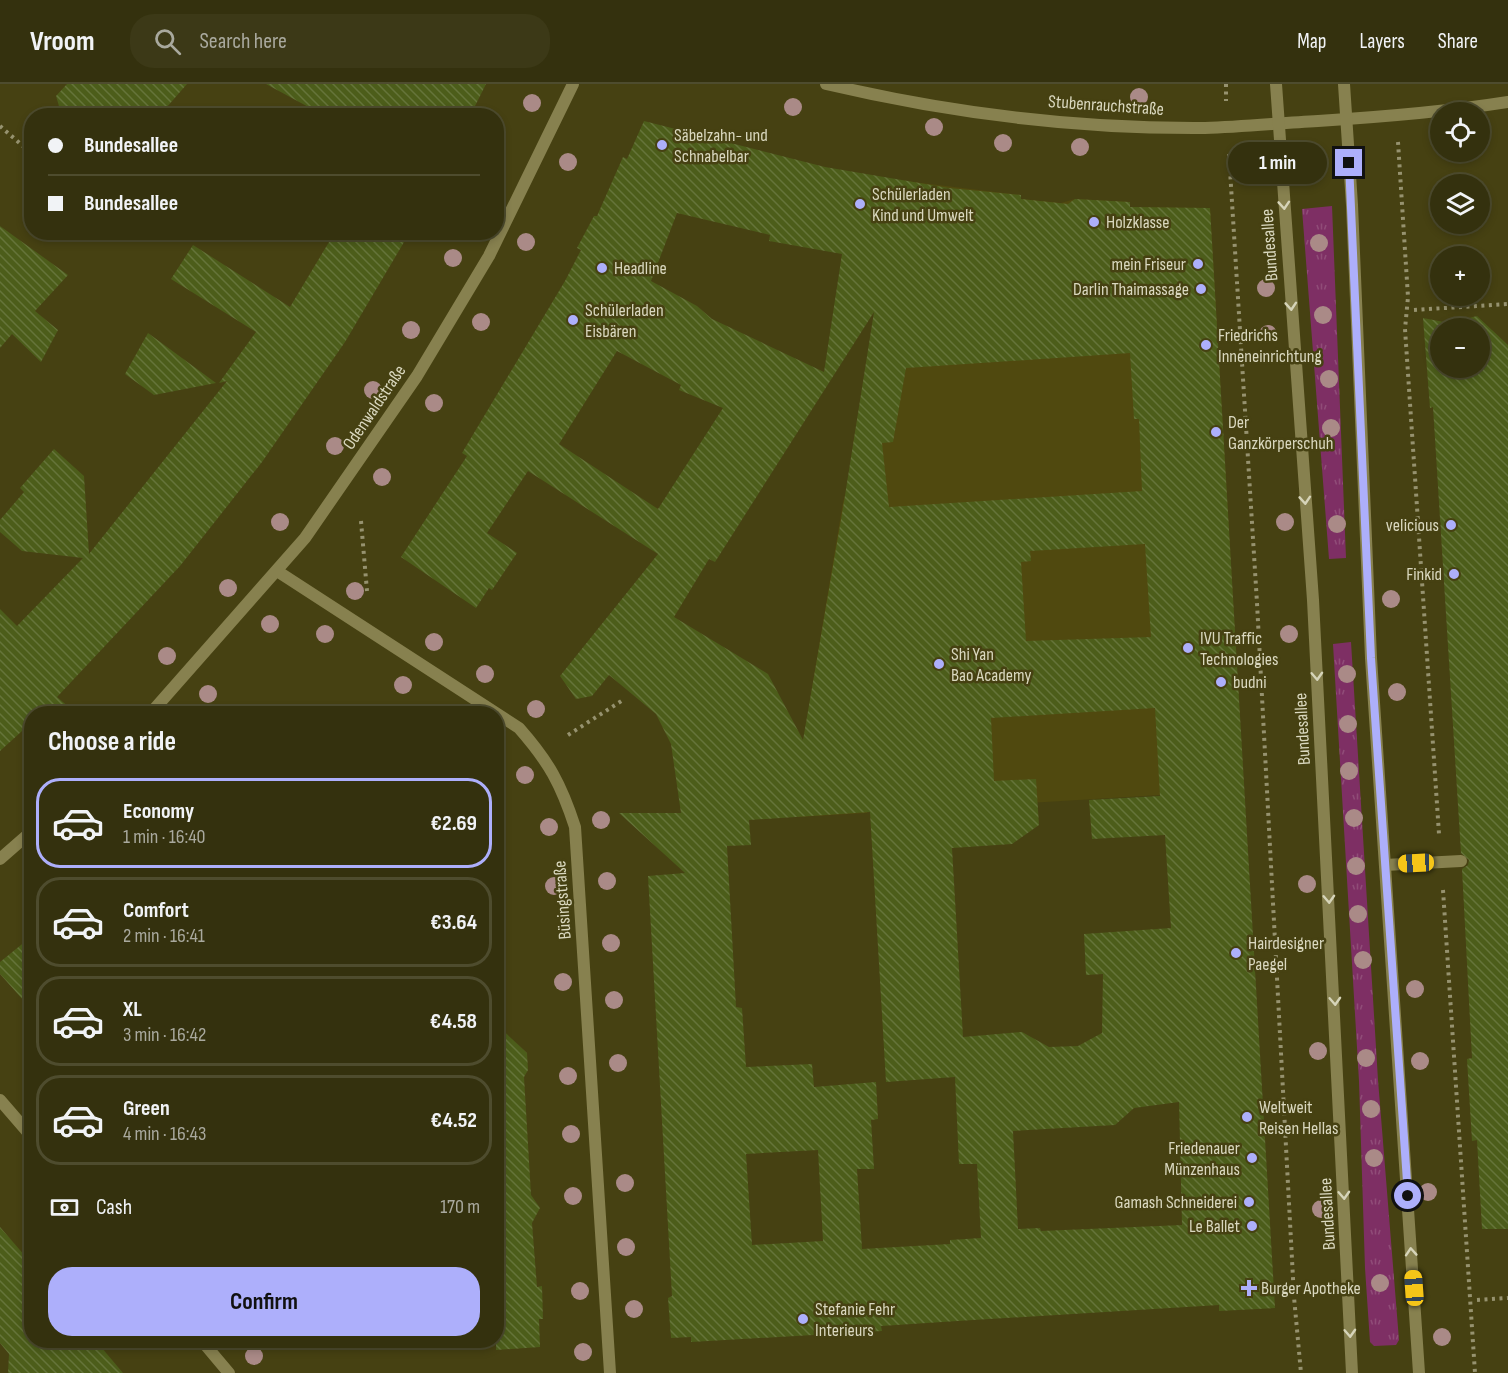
<!DOCTYPE html>
<html lang="en">
<head>
<meta charset="utf-8">
<style>
  :root { --surface:#34310e; --page:#3c3917; --text:#f1f3f6; --muted:#a9a99e; --line:#4e4c2e; --accent:#adaffb }
  body { margin:0; font-family:"Sofia Sans Condensed",sans-serif; background:var(--page); color:var(--text); height:100vh; display:flex; flex-direction:column; font-size:22px; white-space:nowrap }
  * { box-sizing:border-box; margin:0 }
  p { font-size:20px; color:var(--muted) }
  .icon { flex:none; width:33px; height:33px; fill:none; stroke:currentColor; stroke-width:2; stroke-linecap:round; stroke-linejoin:round }
  .map { position:relative; flex:1; overflow:hidden }
  .panel { position:absolute; left:24px; top:622px; width:480px; height:642px; display:flex; flex-direction:column; background:var(--surface); border-radius:24px; box-shadow:0 3px 9px #0003,0 0 0 2px var(--line) }
  .panel>* { flex:none }
  .hud { position:absolute; left:24px; top:24px; width:480px; height:132px; border-radius:24px; box-shadow:0 3px 9px #0003,0 0 0 2px var(--line); display:grid; align-content:center; height:132px; padding:0 24px; background:var(--surface) }
  .fabs { position:absolute; left:1430px; top:18px; display:grid; gap:12px }
  .fabs a { display:grid; place-items:center; width:60px; height:60px; border-radius:50%; background:var(--surface); box-shadow:0 3px 9px #0003,0 0 0 2px var(--line); font-size:30px }
  .end { position:absolute; width:27px; height:27px; margin:-14px; border:8px solid #adaffb; background:#111; box-shadow:0 0 0 3px #111 }
  .from { border-radius:50% }
  .bubble { position:absolute; height:42px; border-radius:21px; background:var(--surface); box-shadow:0 3px 9px #0003,0 0 0 2px var(--line); font-size:20px; font-weight:700; line-height:42px; text-align:center }
  .car { position:absolute; width:18px; height:36px; margin:-18px -9px; border-radius:8px; box-shadow:0 0 4px 2px #0007; background:linear-gradient(#f5c518 24%,#345 0 40%,#f5c518 0 76%,#345 0 86%,#f5c518 0) }
  .hud b { display:flex; align-items:center; gap:21px; height:57px; font-size:22px }
  .hud b+b { border-top:2px solid var(--line) }
  .hud i { width:15px; height:15px; background:var(--text) }
  ul { padding:0; list-style:none }
  li { display:flex; align-items:center; gap:18px; height:90px; margin:0 12px 9px; padding:0 12px; border:3px solid var(--line); border-radius:24px }
  li div { flex:1 }
  li b { display:block; font-size:22px }
  li em { font-style:normal; font-weight:700 }
  li.active { border-color:var(--accent) }
  li>.icon { width:54px; height:54px; stroke-width:1.5 }
  h2 { padding:0 24px; font-size:27px; line-height:72px }
  .pay { display:flex; align-items:center; gap:15px; height:66px; padding:0 24px; font-size:22px }
  .pay p { margin-inline-start:auto }
  .button { display:flex; gap:12px; margin-top:auto; padding:12px 24px }
  .button a { flex:1; height:69px; border-radius:24px; background:var(--accent); color:#111; font-size:24px; font-weight:700; line-height:69px; text-align:center }
  header { display:flex; align-items:center; gap:36px; box-sizing:border-box; height:84px; padding:0 30px; background:var(--surface); border-bottom:2px solid var(--line) }
  header strong { font-size:28px }
  nav { display:flex; gap:33px; margin-inline-start:auto; font-size:21px }
  .search { width:420px; height:54px; background:var(--page); display:flex; align-items:center; gap:15px; box-sizing:border-box; padding:0 21px; border-radius:24px; color:var(--muted); font-size:22px }
  .map>svg:first-child { display:block }
  .built { fill:#50490f }
  .grass { fill:url(#grass-tufts) }
  .building { fill:url(#building-back-hatch); fill-rule:evenodd }
  .lines { fill:none; stroke-linecap:round; stroke-linejoin:round }
  .path { stroke:#96926f; stroke-width:4; stroke-dasharray:3 4.5; stroke-linecap:butt }
  .service { stroke:#87814f; stroke-width:12 }
  .minor { stroke:#87814f; stroke-width:12 }
  .tertiary { stroke:#87814f; stroke-width:12 }
  .tree { fill:#aa8a87 }
  .oneway { stroke:#d6d4b9 }
  .route { stroke:#adaffb; stroke-width:8 }
  .poi-dot { fill:#adaffb; stroke:#464112; stroke-width:2 }
  .labels { text-anchor:middle; stroke-width:5; stroke-linejoin:round; paint-order:stroke }
  .street-label { font-size:18px; fill:#dad8bf; stroke:#464112 }
  .poi-label { font-size:18px; fill:#dad8bf; stroke:#464112; text-anchor:start }
</style>
</head>
<body>
<header>
<strong>Vroom</strong>
<div class="search"><svg class="icon" aria-label="search" viewBox="0 0 24 24"><circle cx="10" cy="10" r="6"/><path d="M15 15l6 6"/></svg>Search here</div>
<nav><a>Map</a><a>Layers</a><a>Share</a></nav>
</header>
<div class="map">
<svg width="1508" height="1289" viewBox="0 0 1508 1289">
  <defs>
    <pattern id="grass-tufts" width="24" height="20" patternUnits="userSpaceOnUse" patternTransform="scale(1.5)"><rect width="24" height="20" fill="#7e2f64"/><path d="M3 7l-1-3M5 7V3M7 7l1-3M15 17l-1-3M17 17v-4M19 17l1-3" fill="none" stroke="#904c78"/></pattern>
    <pattern id="building-back-hatch" width="6" height="6" patternUnits="userSpaceOnUse" patternTransform="scale(1.5)"><rect width="6" height="6" fill="#4c5d1a"/><path d="M-1 5l2 2M0 0l6 6M5-1l2 2" fill="none" stroke="#65743a"/></pattern>
  </defs>
  <rect width="100%" height="100%" fill="#464112"/>
  <!-- built -->
  <path class="built" d="M897,96L1021,111V115L1061,119L1075,115L1130,118V123L1210,124L1244,706L911,726L868,725L867,729L798,733L796,700L843,418L854,382L857,361H853Z"/>
  <!-- grass -->
  <path class="grass" d="M1332,122L1346,474L1329,475L1302,125Z
    M1351,558L1378,996L1399,1256L1396,1261L1374,1262L1370,1258L1365,1184L1359,997L1333,560Z"/>
  <!-- building -->
  <path class="building" d="M67,0H187L159,32H62L56,12Z
    M266,0H486L470,32H325Z
    M644,37L825,83L949,104L1021,111V115L1068,120L1075,115L1130,118V123L1210,124L1275,1224L1219,1227V1221L973,1236L881,1242L882,1247L691,1258V1253L671,1254L668,1214L672,1212L648,792L685,789L619,729H681L671,660L656,630L609,591L592,612L576,615L560,592L658,470L528,387L487,449L517,469L492,506L489,504L476,524L401,473L467,372L462,369L565,197L581,166L577,164L594,132H597L623,73L627,75ZM677,129L770,151L769,157L842,170L824,288L712,235L697,222L651,197ZM874,228L843,424L803,656L768,590L674,533L709,475L715,478ZM617,267L681,301L679,306L723,324L658,425L559,360ZM1130,269L1134,335H1139L1142,407L889,423L882,359L893,358L906,284ZM1145,460L1151,553L1026,557L1021,478L1031,477L1030,467ZM1155,624L1160,712L1089,716L1092,755L1165,751L1171,844L1084,850L1086,891L1103,890L1102,949L1078,962L1049,963L1022,948L963,953L952,764L1012,760L1039,741L1036,695L994,697L991,634ZM870,728L886,998L955,993L959,1080H977L981,1154L950,1156V1160L862,1165L857,1085H874L871,1036L878,1035L876,998L814,1003L812,980L746,983L742,924L736,923L727,762L751,761L749,736ZM1179,1018L1182,1141L1041,1147L1040,1144L1018,1145L1013,1047L1115,1041L1134,1024ZM818,1066L823,1157L752,1161L746,1070Z
    M0,142L68,191L35,227L58,246L41,278L12,250L0,264Z
    M335,148H410L345,258L262,378L180,482L57,613L77,630H32V638L0,667V525L17,542L83,474L22,467L0,448V436L24,408L20,404L54,365L84,392L89,470L227,297L219,299L256,248L171,195L193,161L290,223Z
    M1477,232L1508,261V1145H1482L1477,1056L1472,1057L1467,975L1472,974L1462,785L1468,781L1469,776L1461,769L1433,323L1430,324L1423,234L1449,239ZM1440,244H1479V284H1440Z
    M148,249L216,299L154,311L125,290Z
    M32,852V926L0,890V878Z
    M496,940L527,969L528,986L524,993L531,1111L540,1124L532,1139L537,1203L542,1202L543,1235H539L540,1263L496,1266Z
    M0,1143L32,1180V1257H96L123,1289H8L9,1270L0,1259Z"/>
  <g class="lines">
    <!-- path -->
    <path class="path" d="M1226,0V17
      M0,42L32,70
      M1398,58L1408,213L1405,245L1439,750
      M1229,70L1257,519L1294,1213L1301,1289
      M1414,226L1508,220
      M361,437L367,507
      M568,651L623,616
      M1443,806L1475,1289
      M1477,1216L1508,1214"/>
    <!-- service -->
    <path class="service" d="M1385,781L1461,777"/>
    <!-- minor -->
    <path class="minor" d="M826,0C949,29 1078,45 1205,44C1242,43 1280,39 1318,37C1382,33 1445,28 1508,18
      M277,487L519,644C549,678 561,700 575,743L610,1289
      M150,630L305,454L417,292L489,172L573,0
      M0,775L32,747
      M0,1016L32,1053
      M202,1257L229,1289"/>
    <!-- tertiary -->
    <path class="tertiary" d="M1276,0L1313,516L1352,1289
      M1344,0L1352,121L1371,574L1419,1289"/>
  </g>
  <!-- trees -->
  <g class="tree">
    <circle cx="1139" cy="13" r="9"/>
    <circle cx="532" cy="19" r="9"/>
    <circle cx="793" cy="23" r="9"/>
    <circle cx="934" cy="43" r="9"/>
    <circle cx="1003" cy="59" r="9"/>
    <circle cx="1080" cy="63" r="9"/>
    <circle cx="568" cy="78" r="9"/>
    <circle cx="526" cy="158" r="9"/>
    <circle cx="1319" cy="159" r="9"/>
    <circle cx="453" cy="174" r="9"/>
    <circle cx="1266" cy="204" r="9"/>
    <circle cx="1323" cy="231" r="9"/>
    <circle cx="481" cy="238" r="9"/>
    <circle cx="411" cy="246" r="9"/>
    <circle cx="1268" cy="250" r="9"/>
    <circle cx="1329" cy="295" r="9"/>
    <circle cx="373" cy="306" r="9"/>
    <circle cx="434" cy="319" r="9"/>
    <circle cx="1331" cy="344" r="9"/>
    <circle cx="335" cy="362" r="9"/>
    <circle cx="382" cy="393" r="9"/>
    <circle cx="280" cy="438" r="9"/>
    <circle cx="1285" cy="438" r="9"/>
    <circle cx="1337" cy="440" r="9"/>
    <circle cx="228" cy="504" r="9"/>
    <circle cx="355" cy="507" r="9"/>
    <circle cx="1391" cy="515" r="9"/>
    <circle cx="270" cy="540" r="9"/>
    <circle cx="325" cy="550" r="9"/>
    <circle cx="1289" cy="550" r="9"/>
    <circle cx="434" cy="558" r="9"/>
    <circle cx="167" cy="572" r="9"/>
    <circle cx="485" cy="590" r="9"/>
    <circle cx="1347" cy="590" r="9"/>
    <circle cx="403" cy="601" r="9"/>
    <circle cx="1397" cy="608" r="9"/>
    <circle cx="208" cy="610" r="9"/>
    <circle cx="536" cy="625" r="9"/>
    <circle cx="1348" cy="640" r="9"/>
    <circle cx="1349" cy="687" r="9"/>
    <circle cx="525" cy="691" r="9"/>
    <circle cx="1354" cy="734" r="9"/>
    <circle cx="601" cy="736" r="9"/>
    <circle cx="549" cy="743" r="9"/>
    <circle cx="1356" cy="782" r="9"/>
    <circle cx="607" cy="797" r="9"/>
    <circle cx="1307" cy="800" r="9"/>
    <circle cx="554" cy="802" r="9"/>
    <circle cx="1358" cy="830" r="9"/>
    <circle cx="611" cy="859" r="9"/>
    <circle cx="1363" cy="876" r="9"/>
    <circle cx="563" cy="898" r="9"/>
    <circle cx="1415" cy="905" r="9"/>
    <circle cx="614" cy="916" r="9"/>
    <circle cx="1318" cy="967" r="9"/>
    <circle cx="1366" cy="974" r="9"/>
    <circle cx="1420" cy="977" r="9"/>
    <circle cx="618" cy="979" r="9"/>
    <circle cx="568" cy="992" r="9"/>
    <circle cx="1371" cy="1025" r="9"/>
    <circle cx="571" cy="1050" r="9"/>
    <circle cx="1374" cy="1074" r="9"/>
    <circle cx="625" cy="1099" r="9"/>
    <circle cx="1428" cy="1108" r="9"/>
    <circle cx="573" cy="1112" r="9"/>
    <circle cx="1321" cy="1125" r="9"/>
    <circle cx="626" cy="1163" r="9"/>
    <circle cx="1380" cy="1199" r="9"/>
    <circle cx="580" cy="1207" r="9"/>
    <circle cx="634" cy="1225" r="9"/>
    <circle cx="1442" cy="1253" r="9"/>
    <circle cx="583" cy="1268" r="9"/>
    <circle cx="254" cy="1272" r="9"/>
  </g>
  <!-- one-way arrows -->
  <defs><path id="oneway-chevron" d="M-2-3.5L2.5 0L-2 3.5" fill="none" stroke-width="1.6" stroke-linecap="round" stroke-linejoin="round" transform="scale(1.5)"/></defs>
  <g class="oneway">
    <use href="#oneway-chevron" transform="translate(1284 121) rotate(86)"/>
    <use href="#oneway-chevron" transform="translate(1291 222) rotate(86)"/>
    <use href="#oneway-chevron" transform="translate(1305 416) rotate(86)"/>
    <use href="#oneway-chevron" transform="translate(1317 592) rotate(87)"/>
    <use href="#oneway-chevron" transform="translate(1329 815) rotate(87)"/>
    <use href="#oneway-chevron" transform="translate(1335 917) rotate(87)"/>
    <use href="#oneway-chevron" transform="translate(1344 1111) rotate(87)"/>
    <use href="#oneway-chevron" transform="translate(1411 1168) rotate(-94)"/>
    <use href="#oneway-chevron" transform="translate(1350 1249) rotate(87)"/>
  </g>
  <g class="lines">
    <!-- route -->
    <path class="route" d="M1349,79L1371,574L1408,1112"/>
  </g>
  <!-- markers -->
  <g class="poi-dot">
    <circle cx="662" cy="61" r="6"/>
    <circle cx="860" cy="120" r="6"/>
    <circle cx="1094" cy="138" r="6"/>
    <circle cx="1198" cy="180" r="6"/>
    <circle cx="602" cy="184" r="6"/>
    <circle cx="1201" cy="205" r="6"/>
    <circle cx="573" cy="236" r="6"/>
    <circle cx="1206" cy="261" r="6"/>
    <circle cx="1216" cy="348" r="6"/>
    <circle cx="1451" cy="441" r="6"/>
    <circle cx="1454" cy="490" r="6"/>
    <circle cx="1188" cy="564" r="6"/>
    <circle cx="939" cy="580" r="6"/>
    <circle cx="1221" cy="598" r="6"/>
    <circle cx="1236" cy="869" r="6"/>
    <circle cx="1247" cy="1033" r="6"/>
    <circle cx="1252" cy="1074" r="6"/>
    <circle cx="1249" cy="1118" r="6"/>
    <circle cx="1252" cy="1142" r="6"/>
    <path d="M1246 1195h6v6h6v6h-6v6h-6v-6h-6v-6h6z"/>
    <circle cx="803" cy="1235" r="6"/>
  </g>
  <g class="labels">
    <!-- street labels -->
    <g class="street-label">
      <text transform="translate(1106 21) rotate(4)" y="6">Stubenrauchstraße</text>
      <text transform="translate(1269 161) rotate(-94)" y="6">Bundesallee</text>
      <text transform="translate(374 323) rotate(-56)" y="6">Odenwaldstraße</text>
      <text transform="translate(1302 645) rotate(-93)" y="6">Bundesallee</text>
      <text transform="translate(562 816) rotate(-94)" y="6">Büsingstraße</text>
      <text transform="translate(1327 1130) rotate(-93)" y="6">Bundesallee</text>
    </g>
    <!-- poi labels -->
    <g class="poi-label">
      <text x="674" y="57">Säbelzahn- und<tspan x="674" dy="21">Schnabelbar</tspan></text>
      <text x="872" y="116">Schülerladen<tspan x="872" dy="21">Kind und Umwelt</tspan></text>
      <text x="1106" y="144">Holzklasse</text>
      <text x="1186" y="186" text-anchor="end">mein Friseur</text>
      <text x="614" y="190">Headline</text>
      <text x="1189" y="211" text-anchor="end">Darlin Thaimassage</text>
      <text x="585" y="232">Schülerladen<tspan x="585" dy="21">Eisbären</tspan></text>
      <text x="1218" y="257">Friedrichs<tspan x="1218" dy="21">Inneneinrichtung</tspan></text>
      <text x="1228" y="344">Der<tspan x="1228" dy="21">Ganzkörperschuh</tspan></text>
      <text x="1439" y="447" text-anchor="end">velicious</text>
      <text x="1442" y="496" text-anchor="end">Finkid</text>
      <text x="1200" y="560">IVU Traffic<tspan x="1200" dy="21">Technologies</tspan></text>
      <text x="951" y="576">Shi Yan<tspan x="951" dy="21">Bao Academy</tspan></text>
      <text x="1233" y="604">budni</text>
      <text x="1248" y="865">Hairdesigner<tspan x="1248" dy="21">Paegel</tspan></text>
      <text x="1259" y="1029">Weltweit<tspan x="1259" dy="21">Reisen Hellas</tspan></text>
      <text x="1240" y="1070" text-anchor="end">Friedenauer<tspan x="1240" dy="21">Münzenhaus</tspan></text>
      <text x="1237" y="1124" text-anchor="end">Gamash Schneiderei</text>
      <text x="1240" y="1148" text-anchor="end">Le Ballet</text>
      <text x="1261" y="1210">Burger Apotheke</text>
      <text x="815" y="1231">Stefanie Fehr<tspan x="815" dy="21">Interieurs</tspan></text>
    </g>
  </g>
</svg>
<div class="fabs">
<a><svg class="icon" aria-label="locate" viewBox="0 0 24 24"><circle cx="12" cy="12" r="6"/><path d="M12 2v4M12 18v4M2 12h4M18 12h4"/></svg></a>
<a><svg class="icon" aria-label="layers" viewBox="0 0 24 24"><path d="M12 4l9 5-9 5-9-5zM3 14l9 5 9-5"/></svg></a>
<a>+</a>
<a>−</a>
</div>
<i class="end from" style="left:1408px;top:1112px"></i>
<i class="end" style="left:1349px;top:79px"></i>
<div class="bubble" style="left:1228px;top:58px;width:99px">1 min</div>
<i class="car" style="left:1416px;top:779px;rotate:267deg"></i>
<i class="car" style="left:1414px;top:1204px;rotate:356deg"></i>
<div class="hud">
<b><i class="from"></i>Bundesallee</b>
<b><i></i>Bundesallee</b>
</div>
<section class="panel">
<h2>Choose a ride</h2>
<ul>
<li class="active"><svg class="icon" aria-label="car" viewBox="0 0 24 24"><path d="M5 17H2v-5l4-1 3-4h7l3 4 3 1v5h-3M9 17h6M6 11h13"/><circle cx="7" cy="17" r="2"/><circle cx="17" cy="17" r="2"/></svg><div><b>Economy</b><p>1 min · 16:40</p></div><em>€2.69</em></li>
<li><svg class="icon" aria-label="car" viewBox="0 0 24 24"><path d="M5 17H2v-5l4-1 3-4h7l3 4 3 1v5h-3M9 17h6M6 11h13"/><circle cx="7" cy="17" r="2"/><circle cx="17" cy="17" r="2"/></svg><div><b>Comfort</b><p>2 min · 16:41</p></div><em>€3.64</em></li>
<li><svg class="icon" aria-label="car" viewBox="0 0 24 24"><path d="M5 17H2v-5l4-1 3-4h7l3 4 3 1v5h-3M9 17h6M6 11h13"/><circle cx="7" cy="17" r="2"/><circle cx="17" cy="17" r="2"/></svg><div><b>XL</b><p>3 min · 16:42</p></div><em>€4.58</em></li>
<li><svg class="icon" aria-label="car" viewBox="0 0 24 24"><path d="M5 17H2v-5l4-1 3-4h7l3 4 3 1v5h-3M9 17h6M6 11h13"/><circle cx="7" cy="17" r="2"/><circle cx="17" cy="17" r="2"/></svg><div><b>Green</b><p>4 min · 16:43</p></div><em>€4.52</em></li>
</ul>
<div class="pay"><svg class="icon" aria-label="cash" viewBox="0 0 24 24"><path d="M3 7h18v10H3z"/><circle cx="12" cy="12" r="2"/></svg>Cash<p>170 m</p></div>
<div class="button"><a>Confirm</a></div>
</section>
</div>
</body>
</html>
